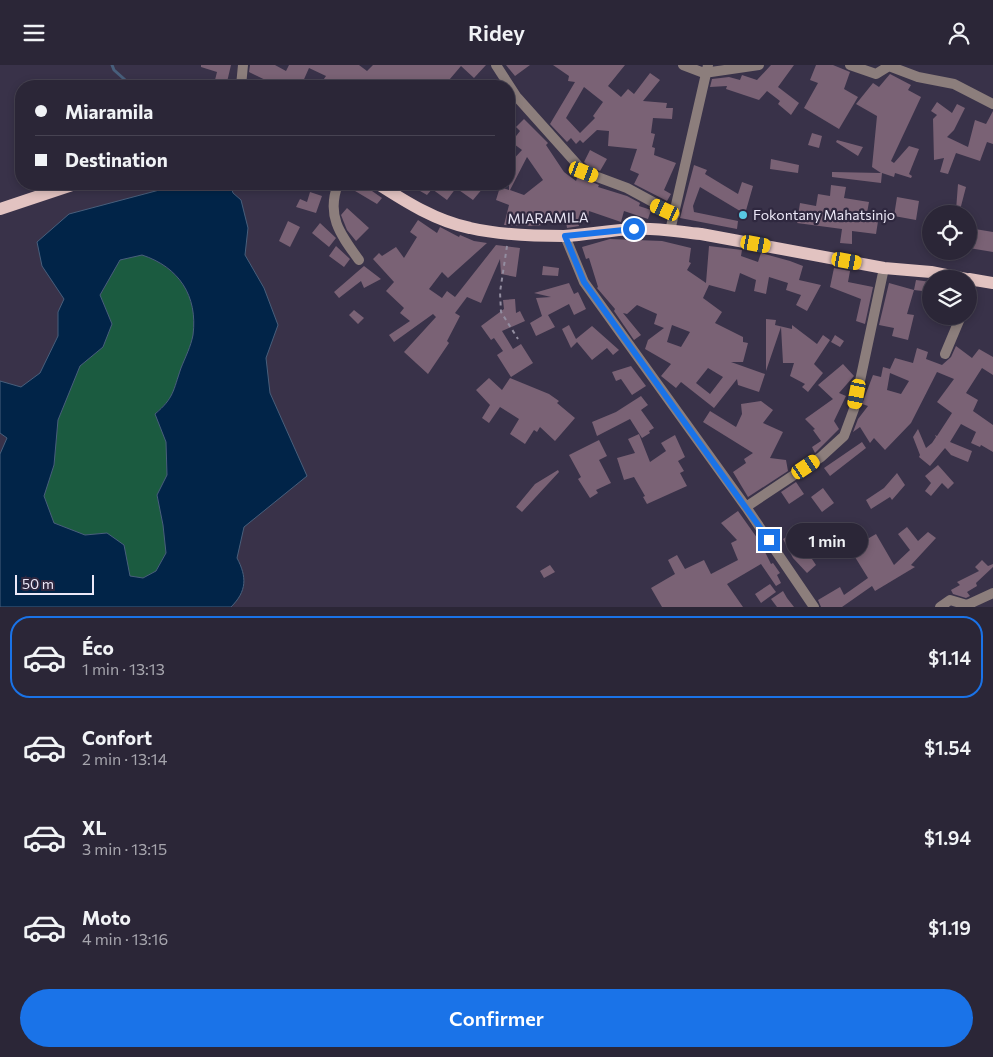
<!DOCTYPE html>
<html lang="fr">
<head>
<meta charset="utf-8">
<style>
  :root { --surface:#2b2637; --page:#332e3f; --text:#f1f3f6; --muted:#a6a5ad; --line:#474352; --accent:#1a73e8 }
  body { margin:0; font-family:Commissioner,sans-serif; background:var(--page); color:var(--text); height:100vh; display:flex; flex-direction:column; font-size:19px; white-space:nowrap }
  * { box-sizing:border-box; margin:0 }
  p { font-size:16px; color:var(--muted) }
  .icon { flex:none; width:28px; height:28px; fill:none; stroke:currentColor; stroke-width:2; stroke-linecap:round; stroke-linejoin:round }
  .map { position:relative; height:542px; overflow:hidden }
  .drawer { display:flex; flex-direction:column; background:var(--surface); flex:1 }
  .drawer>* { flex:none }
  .top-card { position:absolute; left:15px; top:15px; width:500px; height:110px; border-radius:20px; box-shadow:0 2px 8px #0003,0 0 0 1px var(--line); display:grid; align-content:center; height:110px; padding:0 20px; background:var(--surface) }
  .tools { position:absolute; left:922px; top:140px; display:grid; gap:10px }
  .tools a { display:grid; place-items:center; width:55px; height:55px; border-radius:50%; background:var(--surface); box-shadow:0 2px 8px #0003,0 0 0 1px var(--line); font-size:25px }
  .scale { position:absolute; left:15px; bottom:12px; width:79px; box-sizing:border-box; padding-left:5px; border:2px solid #ece8f7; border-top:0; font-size:14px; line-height:18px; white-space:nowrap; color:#ece8f7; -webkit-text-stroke:4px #2f283f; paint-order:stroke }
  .end { position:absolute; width:22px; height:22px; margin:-11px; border:6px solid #1a73e8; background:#fff; box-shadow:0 0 0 2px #fff }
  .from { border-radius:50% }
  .bubble { position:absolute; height:35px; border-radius:18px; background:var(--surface); box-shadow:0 2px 8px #0003,0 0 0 1px var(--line); font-size:16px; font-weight:600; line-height:35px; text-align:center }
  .car { position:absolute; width:15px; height:30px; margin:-15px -8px; border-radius:6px; box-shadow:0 0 4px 1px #0007; background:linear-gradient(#f5c518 24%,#345 0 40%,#f5c518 0 76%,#345 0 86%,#f5c518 0) }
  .top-card b { display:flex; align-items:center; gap:18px; height:48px; font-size:19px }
  .top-card b+b { border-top:1px solid var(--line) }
  .top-card i { width:12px; height:12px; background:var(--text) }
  ul { padding:9px 0 0; list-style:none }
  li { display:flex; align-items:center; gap:15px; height:82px; margin:0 10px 8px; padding:0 10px; border:2px solid transparent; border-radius:20px }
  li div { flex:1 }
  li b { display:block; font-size:19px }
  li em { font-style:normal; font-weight:600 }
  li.active { border-color:var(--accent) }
  li>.icon { width:45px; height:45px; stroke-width:1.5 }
  .button { display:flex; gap:10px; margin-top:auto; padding:10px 20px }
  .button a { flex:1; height:58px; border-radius:30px; background:var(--accent); color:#fff; font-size:20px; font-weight:600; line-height:58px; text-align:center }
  header { display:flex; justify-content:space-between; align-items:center; height:65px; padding:0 20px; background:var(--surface); font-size:22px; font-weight:600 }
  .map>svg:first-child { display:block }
  .green { fill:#1b5b40 }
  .water { fill:#012448; stroke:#485f7c; fill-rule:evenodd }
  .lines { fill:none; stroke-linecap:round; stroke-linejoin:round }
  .stream { stroke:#485f7c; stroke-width:3 }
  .building { fill:#7a6275; fill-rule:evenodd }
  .path { stroke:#938da0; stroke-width:2; stroke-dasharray:4 4; stroke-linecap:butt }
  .street { stroke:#8c7e7c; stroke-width:10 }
  .primary { stroke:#e2c3c1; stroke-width:12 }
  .route { stroke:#1a73e8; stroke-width:6 }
  .poi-dot { fill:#58c9e3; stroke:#2f283f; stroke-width:2 }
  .labels { text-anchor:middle; stroke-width:4.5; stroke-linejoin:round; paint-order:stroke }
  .poi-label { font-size:14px; fill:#ece8f7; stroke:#2f283f; text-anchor:start }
  .street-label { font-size:14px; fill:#ece8f7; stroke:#2f283f }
</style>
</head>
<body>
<header><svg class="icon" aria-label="menu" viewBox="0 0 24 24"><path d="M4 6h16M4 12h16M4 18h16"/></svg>Ridey<svg class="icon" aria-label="person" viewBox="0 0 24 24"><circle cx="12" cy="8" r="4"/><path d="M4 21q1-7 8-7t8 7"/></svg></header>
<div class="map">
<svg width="993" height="542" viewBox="0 0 993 542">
  <rect width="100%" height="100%" fill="#393249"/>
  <!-- green -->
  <path class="green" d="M142,190C179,203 198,231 193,270C191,281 185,293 181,303C173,326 174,333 155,349L166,377L167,410L157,430L163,460L166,488L156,506L143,513L130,511L107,468L85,470L54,458L44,431L54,400L58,355L80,301L103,282L112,259L100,231L120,195Z"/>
  <!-- water -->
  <path class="water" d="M182,119H230L233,128L241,135L248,163L245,190L264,223L278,260L266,293L270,328L307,411L244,462L237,493C247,512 247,526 231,542H0V389L7,373L0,368V316L21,322L40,308L58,271V247L64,234L42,201L37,177L69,149ZM142,190C179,202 198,231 193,270C191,281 185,293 181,303C173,326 174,333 155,349L166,377L167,410L157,430L163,460L166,488L156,506L143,513L130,511L124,480L107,468L85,470L54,458L44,431L54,400L58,355L80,301L103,282L112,259L100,230L120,195Z"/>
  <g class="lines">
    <!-- stream -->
    <path class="stream" d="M112,0L114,5L132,21"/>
  </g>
  <!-- building -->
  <path class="building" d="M201,0H231L227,17L215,15L217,7L201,2Z
    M275,0L286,6L289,0H359L367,6L373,0H486L474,13L461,1L444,21H431L426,17L422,21H411L404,14L395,21H344L334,14L329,21H319L326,11L309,3L301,21H278L249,7L250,0Z
    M506,0H530L515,11Z
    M553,0H625L608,21L621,32L628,24L634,29L650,8L660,15L643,36L667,38L666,43H673L672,54L653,53L651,68L655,69L652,82L655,83L654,90L676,98L664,125L671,129L667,136L634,119L639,109L630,105L637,84L608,81L609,66L597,65L583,78L580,75L576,79L571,73L567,77L550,59L575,17L568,16L569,11ZM584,22L603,37L593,51L595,53L580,68L566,53Z
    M771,0H794L778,22L799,38L791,50L778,39L780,36L767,26L759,35L726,24L727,21L710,22L712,14L729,12L740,15L742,10L757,15Z
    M816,0H833L850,7L844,24L858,32L839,64L804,43L818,18L810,15Z
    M890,9L911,20L908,25L921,32L891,96L894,98L909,81L919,84L909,109L912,111L911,113L895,108L894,112L882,108L881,118L832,112V107L881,108L872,102L877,51L856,39L873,18L879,22Z
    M937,37L952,48L957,39L965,43L954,65L947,72L968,82L975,55L986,59L993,46V79L987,77L980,96L956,88L948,109L940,107L944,93L934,95L933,54L937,50L931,46Z
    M524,54L548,78L546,80L564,107L576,116L578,111L599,120L598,122L627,131L640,138L639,141L651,145L648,154L624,146L621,157L589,146L588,157L578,156L579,161L567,163L565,151L548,156V159L535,161L504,160L509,140L496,135L500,122L509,125V99L522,85L514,79L513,75L520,66L516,62ZM527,92L543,115L524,130L510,125Z
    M812,68L822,71L819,83L808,80Z
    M837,75L863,82L858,91L836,77Z
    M590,85L607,94L600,106L588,101L584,97Z
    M771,94L799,100L798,108L770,104Z
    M694,100L707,105L705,109L738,129L742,117L753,121L745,149L700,122L693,141L694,147L738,156L737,164L680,153Z
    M362,119L382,133L377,139L345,120Z
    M408,119H478L483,123L473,135L456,123L447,135L432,124L427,130Z
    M958,119L966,122L960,145H956Z
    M831,120L846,122L844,133L869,137L867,148L879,150L876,169L852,166V179L840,178L842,164L797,158L800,138L816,141L818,129L830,131Z
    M310,127L322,131L316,148L296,142L300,134L307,137Z
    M897,132L919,136L916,155L894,151Z
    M347,143L369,163L356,176L347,165L341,150Z
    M418,155L437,168L440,162L459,172L460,170L474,176L487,178L448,213L442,207L429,224L442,233L447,226L455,232L496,180L520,183L516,212L501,209L500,194L481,238L467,232L455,248L460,251L447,276L449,278L428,309L404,287L436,252L433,249L394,277L389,270L410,256L400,248L404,243L386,226L394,217L373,194L379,188L382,191L396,182L404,193L417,172L410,167Z
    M288,156L300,162L290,182L279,176Z
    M320,158L336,173L329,182L312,168Z
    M969,163L993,167V187L969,183Z
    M610,174L662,176L691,183L689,197L691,198L687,205L706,218L709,181L742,185L741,191L758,197L761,188L790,196L803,201L799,215L821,220L807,246L796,240L801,230L786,225L788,218L769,212L766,229L754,226L756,215L740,208L735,227L709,220L703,233L722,247L715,258L743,272V277L748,278L743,297H731L765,309L759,327L738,320L737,314L714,343L681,317L676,323L661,311L671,299L645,284L648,275L664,263L654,259L657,249L637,240L627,249L623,248L641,270L634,275L614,246L615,244L597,223L598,222L589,193L586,194L582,182ZM672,260L690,267L681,282L667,277ZM708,303L723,312L710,329L696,318Z
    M336,181L350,194L344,202L329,191Z
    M364,201L381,214L364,223L361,216L339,233L334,227Z
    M543,201L559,203L558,211L542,210Z
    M834,203L850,206L848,217L873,222L865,259L856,256L861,234L830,222Z
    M916,215L931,217V227L914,225Z
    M569,218L574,229L578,227L586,244L574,250L569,239L548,250L555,262L536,271L530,258L542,251L536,233L551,232L534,228Z
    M889,218L914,225L907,249L914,250L908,275L892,271L894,263L879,260Z
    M515,234L516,248L520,246L525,256L502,266L513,284L521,279L533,298L511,312L497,290L503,286L494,273L491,275L481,261L504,244L503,235Z
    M354,245L364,253L358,259L349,250Z
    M766,254L776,255L775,260L792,264V260L817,279L823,270L830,275L814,299L823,308L808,327L802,322L805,319L790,311L794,298H783L781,262L766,306Z
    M569,260L576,274L592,261L619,285L613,290L607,283L592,295L577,277L571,283L562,264Z
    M835,270L844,276L840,282L831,277Z
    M956,281L972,293L979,284L993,292V310L982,303L966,328L978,335L973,346L993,360V387L981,380L980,382L971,378L976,367L961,359L950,377L972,386L968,397L951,390L945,383L930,401L919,392L920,390L913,372L918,364L926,383L932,378L936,372L935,370L937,371L952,348L937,337L954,314L937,307L911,358L885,385L874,373L870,378L860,362L853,367L858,354L868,341L862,339L873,310L881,312L883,302L890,304L895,293L913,298L917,283L928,287L926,294L942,300L951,292ZM890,308L909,316L901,329L887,325Z
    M843,299L854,311L839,328L846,331L834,356L839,364L815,388L812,382L821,376L813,365L815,364L805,354L833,334L818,320Z
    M631,301L646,321L632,330L621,314L616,316L612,307Z
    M489,313L502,325L510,313L549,329L559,336L557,338L575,353L555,376L540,362L537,367L534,365L525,379L510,369L519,354L500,342L489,358L482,353L490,340L476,325Z
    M641,331L648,340L641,345L654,363L649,366L650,368L642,373L630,354L597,371L592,357L616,347Z
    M761,336L773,345L763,358L783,367L770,393L786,395L788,406L748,432L733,407L746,398L744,394L753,388L703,357L710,346L736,362L742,349L741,339Z
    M639,369L650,397L666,386L661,378L675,370L685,392L678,396L684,406L680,408L687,421L647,439L643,432L645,431L634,412L624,415L617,393L635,388L628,374Z
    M599,375L607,391L599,395L611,418L596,425L598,428L590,433L578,414L581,412L569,390Z
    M862,377L866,383L830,411L824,403Z
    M938,400L954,418L948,424L942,418L931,431L925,426L931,418L925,411Z
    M558,405L559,407L522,447L516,442L535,419Z
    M897,408L905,420L892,435L890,432L871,444L866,435L884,423Z
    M796,417L804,429L789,439L781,427Z
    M823,423L834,438L822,447L811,432Z
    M738,446L760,477L771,499L773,498L780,508L777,510L781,518L776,521L761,499L727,519L743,542H662L651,523L675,509L668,495L677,490L685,504L704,495L711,509L738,495L731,478L737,475L721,458Z
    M907,462L918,476L928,467L936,473L911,500L915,502L875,526L872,521L842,542H821L818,535L840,522L844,530L868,513L850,484L876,469L894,500L910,485L898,469Z
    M796,466L801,475L800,476L816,500L807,508L793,493L783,474Z
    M982,495L988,501L993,499V502L976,518L977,521L967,527L970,531L966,533L953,529L951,525L960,520L957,517L979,506L975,502Z
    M550,500L555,507L544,513L540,506Z
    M770,519L776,527L761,538L755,529Z
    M783,526L787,533L794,542H777L771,534Z"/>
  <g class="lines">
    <!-- path -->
    <path class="path" d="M507,181L500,227L501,247L518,274"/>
    <!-- street -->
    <path class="street" d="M496,0L516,31L584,107L627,123L675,149
      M683,0L704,8L759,0
      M850,0L876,9L889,1L918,12L954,19L993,39
      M241,21L243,0
      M338,119C326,151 340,169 359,195
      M670,166L708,0
      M565,171L584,217L746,442L814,542
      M969,228L973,215
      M945,289L961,251
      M746,442L821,392L844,371L854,344L884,203
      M940,542L950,535L967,540L993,528"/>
    <!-- primary -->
    <path class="primary" d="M378,119C406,137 436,156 470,163C500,170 533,171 564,171C587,170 610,165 633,164C655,162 679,167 701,169L884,203L931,207L966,214
      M0,144L75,119
      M969,214L993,218"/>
  </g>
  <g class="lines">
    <!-- route -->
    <path class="route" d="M634,164L565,171L584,217L769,475"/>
  </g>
  <!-- markers -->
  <circle class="poi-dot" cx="743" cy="150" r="5"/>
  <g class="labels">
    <!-- poi labels -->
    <g class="poi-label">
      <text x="753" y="155">Fokontany Mahatsinjo</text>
    </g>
    <!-- street labels -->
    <g class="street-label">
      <text transform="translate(548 153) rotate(-1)" y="5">MIARAMILA</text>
    </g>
  </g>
</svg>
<div class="tools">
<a><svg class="icon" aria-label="locate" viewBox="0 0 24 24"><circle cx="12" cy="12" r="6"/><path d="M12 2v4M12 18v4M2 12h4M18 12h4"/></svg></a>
<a><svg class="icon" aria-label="layers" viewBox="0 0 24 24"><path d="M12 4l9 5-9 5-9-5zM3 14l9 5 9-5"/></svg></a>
</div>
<div class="scale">50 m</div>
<i class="end from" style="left:634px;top:164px"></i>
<i class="end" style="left:769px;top:475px"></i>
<div class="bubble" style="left:786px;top:458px;width:82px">1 min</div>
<i class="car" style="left:584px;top:107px;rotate:111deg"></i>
<i class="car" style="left:665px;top:145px;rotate:295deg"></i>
<i class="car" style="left:756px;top:179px;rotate:100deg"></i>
<i class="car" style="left:847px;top:196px;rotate:100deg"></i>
<i class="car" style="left:857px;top:329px;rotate:191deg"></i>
<i class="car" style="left:806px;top:402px;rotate:56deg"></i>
<div class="top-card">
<b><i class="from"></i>Miaramila</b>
<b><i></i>Destination</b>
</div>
</div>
<section class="drawer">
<ul>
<li class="active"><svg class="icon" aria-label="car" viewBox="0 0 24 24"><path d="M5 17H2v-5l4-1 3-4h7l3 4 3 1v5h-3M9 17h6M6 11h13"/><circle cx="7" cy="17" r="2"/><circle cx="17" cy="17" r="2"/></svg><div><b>Éco</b><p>1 min · 13:13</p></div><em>$1.14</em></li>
<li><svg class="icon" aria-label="car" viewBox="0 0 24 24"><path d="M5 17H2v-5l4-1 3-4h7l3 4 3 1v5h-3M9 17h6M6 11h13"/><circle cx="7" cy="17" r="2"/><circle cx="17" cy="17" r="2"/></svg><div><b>Confort</b><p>2 min · 13:14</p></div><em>$1.54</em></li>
<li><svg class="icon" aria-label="car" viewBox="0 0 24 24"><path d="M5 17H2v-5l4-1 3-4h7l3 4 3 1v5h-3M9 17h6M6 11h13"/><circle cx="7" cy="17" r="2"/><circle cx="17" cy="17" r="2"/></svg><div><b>XL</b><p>3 min · 13:15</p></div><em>$1.94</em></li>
<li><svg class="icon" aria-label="car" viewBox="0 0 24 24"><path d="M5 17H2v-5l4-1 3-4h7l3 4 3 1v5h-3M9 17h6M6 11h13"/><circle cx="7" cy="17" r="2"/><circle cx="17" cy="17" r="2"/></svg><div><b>Moto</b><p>4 min · 13:16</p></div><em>$1.19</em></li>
</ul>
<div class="button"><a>Confirmer</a></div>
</section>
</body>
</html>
